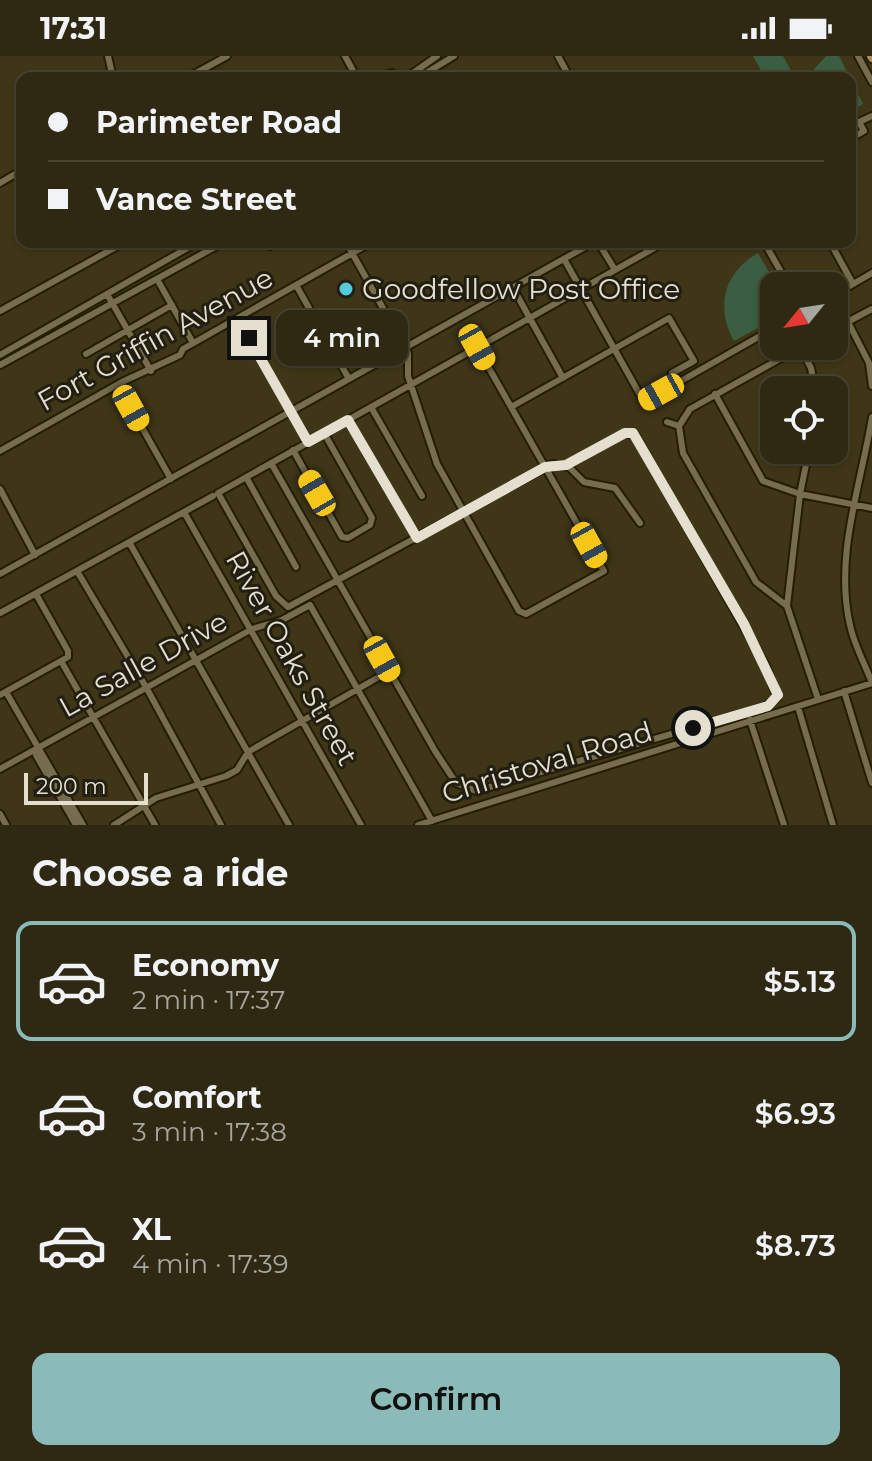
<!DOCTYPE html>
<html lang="en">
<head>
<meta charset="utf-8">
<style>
  :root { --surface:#2f2812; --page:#37301b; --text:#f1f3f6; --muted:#a7a69f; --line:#4a4432; --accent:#8bbbb9 }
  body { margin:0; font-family:Montserrat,sans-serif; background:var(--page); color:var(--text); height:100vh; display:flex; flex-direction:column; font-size:30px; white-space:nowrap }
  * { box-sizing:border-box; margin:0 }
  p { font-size:26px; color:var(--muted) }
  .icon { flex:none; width:44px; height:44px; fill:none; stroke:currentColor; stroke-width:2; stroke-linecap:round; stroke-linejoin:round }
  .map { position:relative; height:769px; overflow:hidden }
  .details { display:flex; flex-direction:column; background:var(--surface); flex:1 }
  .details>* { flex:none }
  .banner { position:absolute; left:16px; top:16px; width:840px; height:176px; border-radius:16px; box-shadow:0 2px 6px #0004,0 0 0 2px var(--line); display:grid; align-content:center; height:176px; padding:0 32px; background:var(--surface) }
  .needle { width:52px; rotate:240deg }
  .tools { position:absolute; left:760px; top:216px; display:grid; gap:16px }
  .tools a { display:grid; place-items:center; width:88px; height:88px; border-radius:16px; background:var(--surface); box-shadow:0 2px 6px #0004,0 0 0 2px var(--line); font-size:40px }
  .scale { position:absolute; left:24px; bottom:20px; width:124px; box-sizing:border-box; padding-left:8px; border:4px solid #e4dfce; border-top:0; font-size:22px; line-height:28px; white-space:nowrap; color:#e4dfce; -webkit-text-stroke:6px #221e11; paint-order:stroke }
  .end { position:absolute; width:36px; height:36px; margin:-18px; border:10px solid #e4dfce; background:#111; box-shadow:0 0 0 4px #111 }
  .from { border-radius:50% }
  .bubble { position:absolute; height:56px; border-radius:16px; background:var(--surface); box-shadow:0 2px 6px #0004,0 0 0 2px var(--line); font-size:26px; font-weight:600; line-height:56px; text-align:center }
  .car { position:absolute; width:24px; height:48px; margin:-24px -12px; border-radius:10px; box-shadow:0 0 6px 2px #0007; background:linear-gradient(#f5c518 24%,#345 0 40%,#f5c518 0 76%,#345 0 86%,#f5c518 0) }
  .banner b { display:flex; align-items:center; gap:28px; height:76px; font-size:30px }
  .banner b+b { border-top:2px solid var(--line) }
  .banner i { width:20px; height:20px; background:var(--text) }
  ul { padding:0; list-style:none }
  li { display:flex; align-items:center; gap:24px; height:120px; margin:0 16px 12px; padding:0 16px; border:4px solid transparent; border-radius:16px }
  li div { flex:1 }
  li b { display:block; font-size:30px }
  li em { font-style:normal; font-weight:600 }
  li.current { border-color:var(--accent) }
  li>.icon { width:72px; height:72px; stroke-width:1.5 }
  h2 { padding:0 32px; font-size:36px; line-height:96px }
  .action { display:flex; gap:16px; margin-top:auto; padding:16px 32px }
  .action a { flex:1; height:92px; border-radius:16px; background:var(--accent); color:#111; font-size:32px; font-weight:600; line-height:92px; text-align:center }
  .status { display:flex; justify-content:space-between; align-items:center; height:56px; padding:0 40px; background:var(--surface); direction:ltr }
  .status svg { height:22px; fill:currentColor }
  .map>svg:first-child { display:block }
  .green { fill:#3b5d41 }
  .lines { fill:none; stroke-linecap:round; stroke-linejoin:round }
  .minor-casing { stroke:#251d01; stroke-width:10 }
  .major-casing { stroke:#251d01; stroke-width:12 }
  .minor { stroke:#766d4e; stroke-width:6 }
  .major { stroke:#ae8d58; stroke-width:8 }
  .route { stroke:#e4dfce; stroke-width:10 }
  .poi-dot { fill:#53cbdc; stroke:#221e11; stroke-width:3 }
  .labels { text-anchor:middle; stroke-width:6; stroke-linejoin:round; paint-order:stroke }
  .poi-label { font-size:28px; fill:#e4dfce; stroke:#221e11; text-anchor:start }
  .street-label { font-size:28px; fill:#e4dfce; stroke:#221e11 }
</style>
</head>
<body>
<div class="status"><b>17:31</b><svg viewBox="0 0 49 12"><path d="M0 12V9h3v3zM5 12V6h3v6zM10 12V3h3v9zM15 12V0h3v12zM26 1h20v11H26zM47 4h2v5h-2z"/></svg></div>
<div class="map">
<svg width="872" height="769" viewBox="0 0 872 769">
  <rect width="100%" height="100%" fill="#3f3618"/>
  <!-- green -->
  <path class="green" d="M753,0H783L795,22H765Z
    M826,0H839L863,48L850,56V22H806Z
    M758,197L777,230H774V263L734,285C715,251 724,216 758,197Z"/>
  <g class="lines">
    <!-- minor casing -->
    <g class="minor-casing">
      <path id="minor" d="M108,0L113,22
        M345,0L357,22
        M558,0L570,22
        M858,0L872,26
        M187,22L227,0
        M375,22L392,17L400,22
        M406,22L437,0
        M418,22L454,0
        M850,83L864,75L859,66L872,60
        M0,127L22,114
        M267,186L270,190L278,186
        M346,186L408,297V320L437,408L519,555L526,558L604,515L477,291
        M598,186L615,214
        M764,186L789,230
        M830,186L853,228
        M564,203L644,346L774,272
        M157,223L193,287
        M296,229L349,323
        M513,232L563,322
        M107,238L151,315
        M834,239L872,217
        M0,255L125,186
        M238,262L308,386
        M848,266L869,307L872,330
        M834,273L872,253
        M800,291L811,312L815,334
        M86,298L172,249
        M0,299L198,186
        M0,309L224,186
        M118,329L171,423
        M715,338L763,425L800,438L872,452
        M371,351L422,440
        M511,351L669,262L694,305L672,317L678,327
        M872,361C861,429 834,500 850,569C854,589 865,608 872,627
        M348,364L417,482
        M667,366L679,370
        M293,394L342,481L348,482L370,469L372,462L324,377
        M809,394L800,438L787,550L818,643
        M0,395L122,326L180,299L183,293L372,186
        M271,407L435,695L456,727L476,735L764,651L777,642L766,610L635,379L625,377L566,409
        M246,421L296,511
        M0,433L35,499
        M184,456L361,769
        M640,467L615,432L584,426L569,411L552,408L288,551L276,540L218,437L665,186
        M129,486L289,769
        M77,515L146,631L221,769
        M0,518L594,186
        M787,550L756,526L683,397L679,370L690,353L803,290
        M0,557L213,440
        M61,605L155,769
        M844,635L872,727
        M6,636L83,769
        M0,639L68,601V595L36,538
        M798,651L833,769
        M750,664L784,769
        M38,692L36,699L76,769
        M0,713L252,573L282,564L310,549L432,765
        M0,758L6,769
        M114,769L156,742L226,720L237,714L248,696L384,618
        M418,769L872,627"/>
    </g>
    <!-- major casing -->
    <g class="major-casing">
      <path id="major" d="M871,0L872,2"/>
    </g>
    <!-- minor -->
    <use href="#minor" class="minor"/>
    <!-- major -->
    <use href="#major" class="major"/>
  </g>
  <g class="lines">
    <!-- route -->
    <path class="route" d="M249,282L308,386L348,364L417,482L545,411L566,409L625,377H633L744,568L778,639L768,650L693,672"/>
  </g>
  <!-- markers -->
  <circle class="poi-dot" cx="346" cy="233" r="8"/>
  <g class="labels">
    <!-- poi labels -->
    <g class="poi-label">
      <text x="362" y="243">Goodfellow Post Office</text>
    </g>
    <!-- street labels -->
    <g class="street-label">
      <text transform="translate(155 283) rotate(-29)" y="10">Fort Griffin Avenue</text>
      <text transform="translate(292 602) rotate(61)" y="10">River Oaks Street</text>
      <text transform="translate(143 608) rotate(-29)" y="10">La Salle Drive</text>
      <text transform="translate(547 706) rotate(-17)" y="10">Christoval Road</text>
    </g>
  </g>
</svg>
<div class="tools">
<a><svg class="needle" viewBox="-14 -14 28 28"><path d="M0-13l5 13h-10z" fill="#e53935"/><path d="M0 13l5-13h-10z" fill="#a7a69f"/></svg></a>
<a><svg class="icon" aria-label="locate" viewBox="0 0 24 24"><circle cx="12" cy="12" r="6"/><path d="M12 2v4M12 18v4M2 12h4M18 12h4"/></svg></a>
</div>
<div class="scale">200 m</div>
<i class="end from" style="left:693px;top:672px"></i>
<i class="end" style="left:249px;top:282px"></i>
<div class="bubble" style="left:276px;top:254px;width:132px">4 min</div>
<i class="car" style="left:477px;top:291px;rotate:151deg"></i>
<i class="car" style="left:661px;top:336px;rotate:241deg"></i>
<i class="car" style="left:131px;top:352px;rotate:151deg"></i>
<i class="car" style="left:317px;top:437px;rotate:330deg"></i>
<i class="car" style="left:589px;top:489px;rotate:151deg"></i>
<i class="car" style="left:382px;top:603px;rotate:151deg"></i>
<div class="banner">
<b><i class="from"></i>Parimeter Road</b>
<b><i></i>Vance Street</b>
</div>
</div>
<section class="details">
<h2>Choose a ride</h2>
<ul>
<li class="current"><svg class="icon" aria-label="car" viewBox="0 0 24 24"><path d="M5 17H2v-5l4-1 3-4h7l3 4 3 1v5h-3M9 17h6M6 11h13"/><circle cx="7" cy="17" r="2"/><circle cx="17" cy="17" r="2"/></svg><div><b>Economy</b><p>2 min · 17:37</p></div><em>$5.13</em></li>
<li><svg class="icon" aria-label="car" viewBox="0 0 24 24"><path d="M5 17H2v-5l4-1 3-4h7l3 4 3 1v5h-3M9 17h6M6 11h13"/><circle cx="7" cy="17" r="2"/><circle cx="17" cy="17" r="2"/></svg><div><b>Comfort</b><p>3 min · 17:38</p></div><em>$6.93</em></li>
<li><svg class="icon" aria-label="car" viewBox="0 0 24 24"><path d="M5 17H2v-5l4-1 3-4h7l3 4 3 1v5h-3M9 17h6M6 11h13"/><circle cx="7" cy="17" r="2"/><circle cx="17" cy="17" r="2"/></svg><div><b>XL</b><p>4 min · 17:39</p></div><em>$8.73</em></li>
</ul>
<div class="action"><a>Confirm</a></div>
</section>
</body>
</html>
